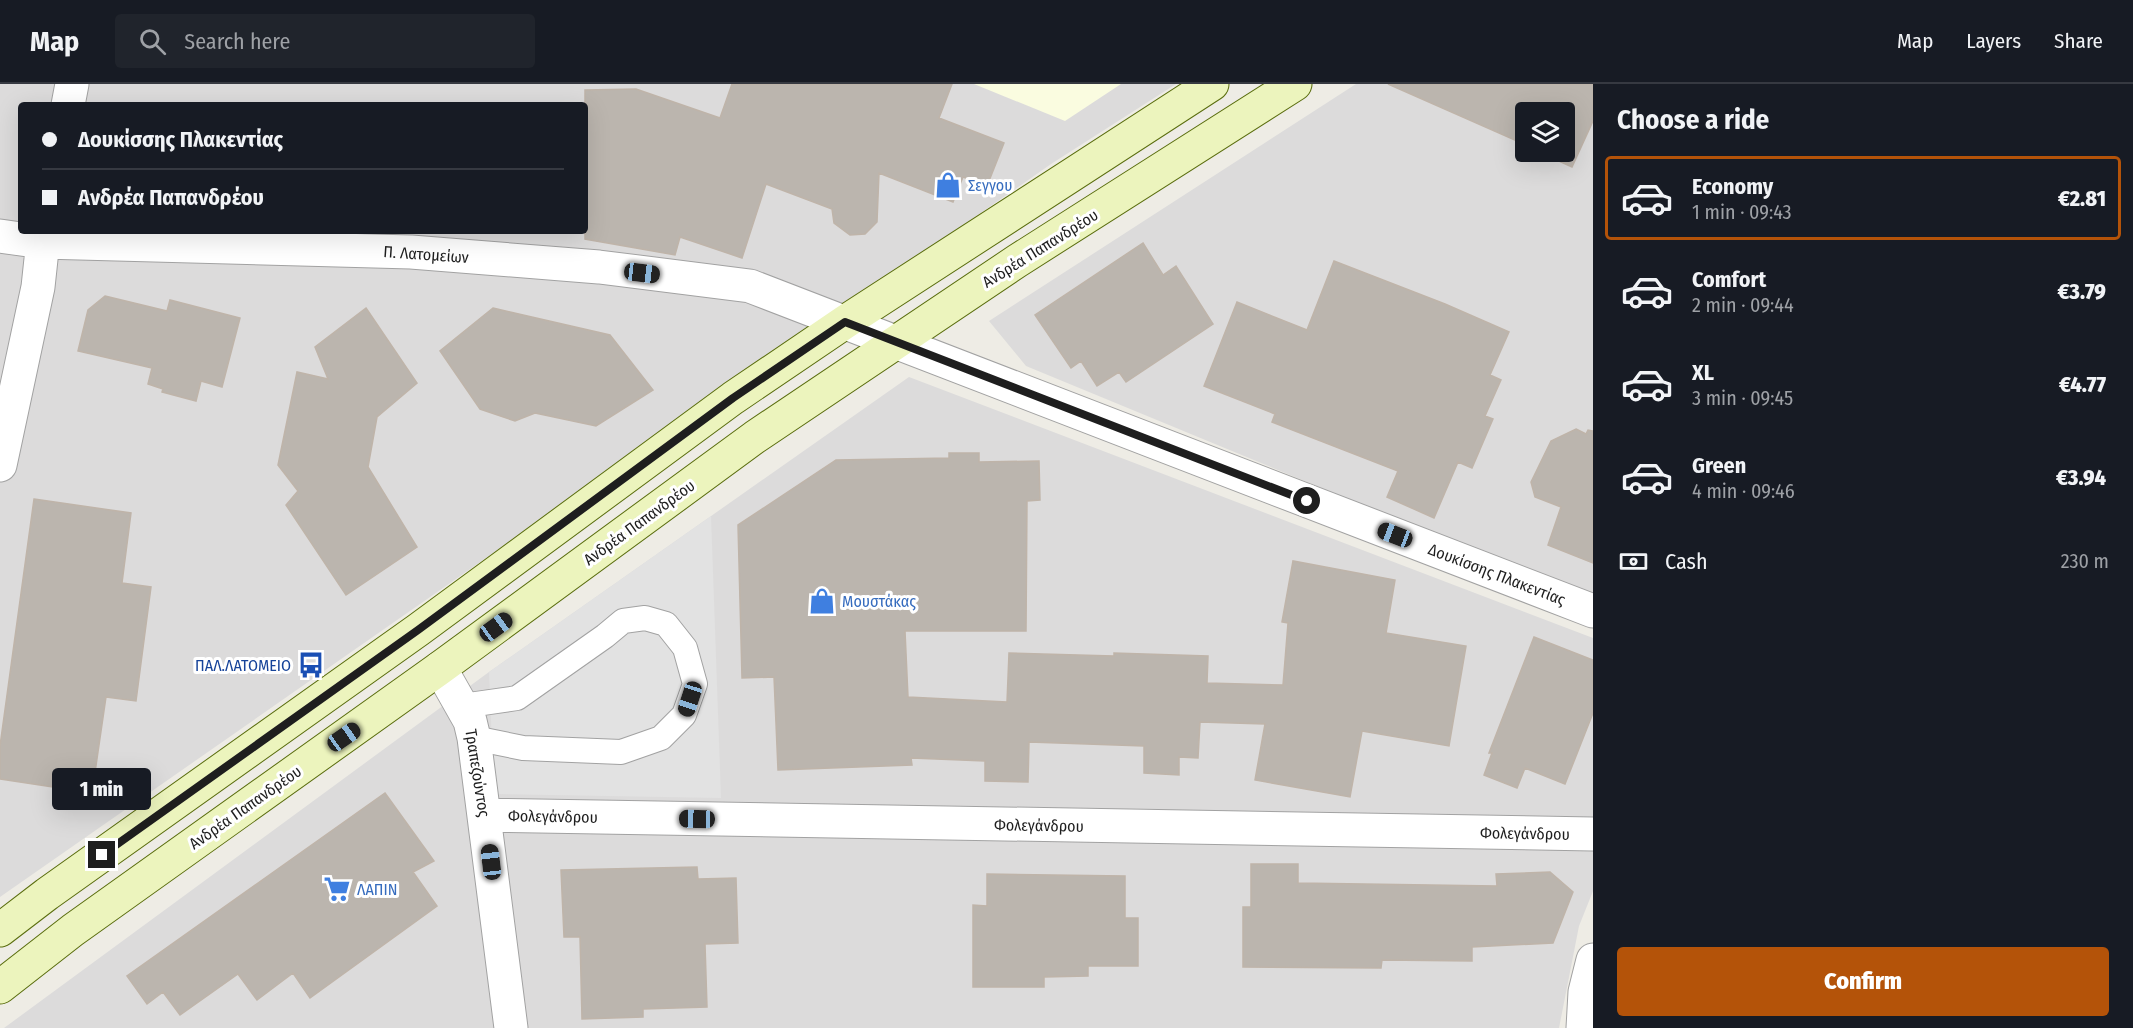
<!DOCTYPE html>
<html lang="en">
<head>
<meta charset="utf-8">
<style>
  :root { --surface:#171b24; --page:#20242c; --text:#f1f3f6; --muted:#9ea1a6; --line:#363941; --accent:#b45309 }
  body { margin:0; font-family:"Fira Sans Condensed",sans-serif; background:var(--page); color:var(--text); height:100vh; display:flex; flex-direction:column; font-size:22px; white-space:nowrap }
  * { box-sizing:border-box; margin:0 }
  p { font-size:20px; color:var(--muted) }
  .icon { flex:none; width:33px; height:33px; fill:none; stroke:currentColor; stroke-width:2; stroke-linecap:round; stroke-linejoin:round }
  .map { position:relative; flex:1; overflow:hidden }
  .sheet { display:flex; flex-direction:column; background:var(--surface); width:540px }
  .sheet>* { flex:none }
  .banner { position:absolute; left:18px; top:18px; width:570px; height:132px; border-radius:6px; box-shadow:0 6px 24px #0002; display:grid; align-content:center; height:132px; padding:0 24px; background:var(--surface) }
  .controls { position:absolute; left:1515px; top:18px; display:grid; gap:12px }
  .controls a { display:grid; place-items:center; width:60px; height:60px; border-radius:6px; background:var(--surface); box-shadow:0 6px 24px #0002; font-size:30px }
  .end { position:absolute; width:27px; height:27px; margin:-14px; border:8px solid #1e1e1e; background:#fff; box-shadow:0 0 0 3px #fff }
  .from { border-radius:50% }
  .bubble { position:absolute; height:42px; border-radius:6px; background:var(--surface); box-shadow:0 6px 24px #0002; font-size:20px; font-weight:800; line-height:42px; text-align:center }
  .car { position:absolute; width:18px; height:36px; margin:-18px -9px; border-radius:8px; box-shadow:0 0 4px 2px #0007; background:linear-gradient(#222 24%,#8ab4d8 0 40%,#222 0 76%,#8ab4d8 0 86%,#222 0) }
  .banner b { display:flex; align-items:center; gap:21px; height:57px; font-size:22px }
  .banner b+b { border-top:2px solid var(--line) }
  .banner i { width:15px; height:15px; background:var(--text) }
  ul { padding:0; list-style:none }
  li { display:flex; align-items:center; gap:18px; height:84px; margin:0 12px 9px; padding:0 12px; border:3px solid transparent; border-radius:6px }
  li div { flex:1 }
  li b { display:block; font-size:22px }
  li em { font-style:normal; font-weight:800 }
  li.active { border-color:var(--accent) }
  li>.icon { width:54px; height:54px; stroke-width:1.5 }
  h2 { padding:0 24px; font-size:27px; line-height:72px }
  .pay { display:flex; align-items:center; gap:15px; height:66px; padding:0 24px; font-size:22px }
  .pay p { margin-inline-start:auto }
  .button { display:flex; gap:12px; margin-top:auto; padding:12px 24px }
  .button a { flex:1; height:69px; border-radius:6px; background:var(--accent); color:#fff; font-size:24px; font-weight:800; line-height:69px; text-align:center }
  header { display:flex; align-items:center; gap:36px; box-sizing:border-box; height:84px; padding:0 30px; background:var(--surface); border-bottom:2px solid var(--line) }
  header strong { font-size:28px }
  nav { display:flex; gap:33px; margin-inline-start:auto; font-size:21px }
  .search { width:420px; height:54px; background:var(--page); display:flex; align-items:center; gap:15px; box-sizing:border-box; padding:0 21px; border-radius:6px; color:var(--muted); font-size:22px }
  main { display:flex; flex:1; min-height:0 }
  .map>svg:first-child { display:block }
  .residential { fill:#dcdbdb; fill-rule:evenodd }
  .education { fill:#fafce0 }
  .parking { fill:#e2e2e2 }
  .building { fill:#bbb5ae; stroke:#bfb4a9; stroke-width:1.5 }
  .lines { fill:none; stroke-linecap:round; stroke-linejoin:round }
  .lane-casing { stroke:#a2a2a2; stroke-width:26 }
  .street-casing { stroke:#a2a2a2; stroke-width:35 }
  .secondary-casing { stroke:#5a6d0e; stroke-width:35 }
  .lane { stroke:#fff; stroke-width:24 }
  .street { stroke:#fff; stroke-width:33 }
  .secondary { stroke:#ecf4bd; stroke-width:33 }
  .route { stroke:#1e1e1e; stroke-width:8 }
  .labels { text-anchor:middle; stroke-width:6; stroke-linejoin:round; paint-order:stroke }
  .shop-label { font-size:16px; fill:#366cbe; stroke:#fff; text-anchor:start }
  .street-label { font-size:16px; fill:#1e1e1e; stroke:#fff }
  .transit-label { font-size:16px; fill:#164399; stroke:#fff; text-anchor:end }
</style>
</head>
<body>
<header>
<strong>Map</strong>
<div class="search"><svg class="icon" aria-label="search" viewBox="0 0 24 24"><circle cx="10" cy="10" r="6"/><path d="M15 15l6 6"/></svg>Search here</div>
<nav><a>Map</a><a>Layers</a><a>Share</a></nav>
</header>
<main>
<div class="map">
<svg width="1593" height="944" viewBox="0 0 1593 944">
  <rect width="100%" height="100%" fill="#eeece5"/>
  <!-- residential -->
  <path class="residential" d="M0,0H1176L1051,80L0,813ZM21,21H585V147H21Z
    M1356,0H1593V516L1026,282L989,237ZM1526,28H1564V68H1526Z
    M909,293L1593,554V807L1579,842L1559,944H4L489,588Z"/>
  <!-- education -->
  <path class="education" d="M974,0H1121L1065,37Z"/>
  <!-- parking -->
  <path class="parking" d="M711,432L721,714L494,710L489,588Z"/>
  <!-- building -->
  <path class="building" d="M732,0H952L939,34L1004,59L987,102L963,93L953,118L879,89L877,138L865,150L850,151L834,139L832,125L766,100L742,174L680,153L675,171L585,155V6L636,5L720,34Z
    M1388,0H1593V37L1572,83L1539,68H1564V28H1526V61Z
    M1143,159L1163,191L1176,182L1213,240L1126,298L1119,288L1097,302L1081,277L1071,284L1035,231Z
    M1334,177L1445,220L1509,248L1490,291L1501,296L1485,332L1493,335L1472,384L1458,378L1434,434L1387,413L1398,387L1272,338L1275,330L1204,302L1237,218L1307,246Z
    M105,212L167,227L170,216L240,234L222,303L201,297L196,317L162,308L163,305L148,300L152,284L78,267L88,226Z
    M366,224L417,299L377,333L368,383L417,463L346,511L286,421L298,407L278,381L297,288L328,295L315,263Z
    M493,224L610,251L653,306L596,342L535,329L515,337L480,325L440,267Z
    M1576,345L1586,350L1588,346L1593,347V479L1548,461L1561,423L1535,413L1531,398L1551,357Z
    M949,369H979V378L1039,377L1040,416L1027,417L1026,547H905L908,613L1007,618L1009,569L1114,572V569L1208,572L1207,599L1283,601L1288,539L1282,538L1293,477L1395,496L1386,549L1466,562L1449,662L1362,647L1350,713L1255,696L1265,640L1200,638L1198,674L1179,673V691L1144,689V662L1029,658L1028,698L985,697V677L911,674L912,681L778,686L774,593L742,594L738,441L836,376L949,374Z
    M34,415L131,429L122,499L151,503L136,617L106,613L92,709L0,695V662Z
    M1534,553L1593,576V629L1565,700L1525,684L1517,704L1484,691L1492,669H1489Z
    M385,709L434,777L413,788L437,822L310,914L293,889L257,916L238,890L180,931L163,908L147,920L127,892Z
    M1251,780H1298V799L1497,802L1496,790L1550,788L1573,808L1553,859L1472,863V877L1382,876L1381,884L1243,883V823H1251Z
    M697,783L698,795L736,794L738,859L705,860L707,923L643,925V933L582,935L580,853H564L561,786Z
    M987,790L1125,792V834H1138V882H1088V892L1044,893V903H973V821L987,822Z"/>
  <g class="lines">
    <!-- lane casing -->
    <g class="lane-casing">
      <path id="lane" d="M462,622L517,614L605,552L623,537L645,534L666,540L685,564L695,600L684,631L661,654L621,668L523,664L474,654"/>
    </g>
    <!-- street casing -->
    <g class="street-casing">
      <path id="street" d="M68,21L72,0
        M0,152L42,158L411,168L599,183L750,202L1593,527
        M0,381L38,203L44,147
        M440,584L470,637L474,654L511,944
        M485,731L1593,750
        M1583,944L1585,908L1593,876"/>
    </g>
    <!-- secondary casing -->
    <g class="secondary-casing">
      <path id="secondary" d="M0,846L47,810L418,546L733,314L845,238L1212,0
        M0,903L73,846L440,584L755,353L1017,177L1295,0"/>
    </g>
    <!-- lane -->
    <use href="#lane" class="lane"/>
    <!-- street -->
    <use href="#street" class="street"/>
    <!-- secondary -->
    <use href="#secondary" class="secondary"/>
  </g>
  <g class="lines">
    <!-- route -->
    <path class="route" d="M102,771L418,546L733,314L845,238L1307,417"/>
  </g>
  <!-- icons -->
  <defs>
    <g id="shop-bare" transform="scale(2.07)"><path d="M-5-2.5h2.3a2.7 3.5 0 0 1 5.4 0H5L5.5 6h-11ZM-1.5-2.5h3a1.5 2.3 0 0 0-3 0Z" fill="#3f7fe0" stroke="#fff" stroke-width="2.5" paint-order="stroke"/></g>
    <g id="bus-bare" transform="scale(2.07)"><path d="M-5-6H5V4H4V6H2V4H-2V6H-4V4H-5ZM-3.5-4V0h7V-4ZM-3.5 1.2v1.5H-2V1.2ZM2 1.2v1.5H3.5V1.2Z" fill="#1a4fb4" stroke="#fff" stroke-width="2.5" paint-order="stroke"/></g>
    <g id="supermarket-bare" transform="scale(2.07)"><path d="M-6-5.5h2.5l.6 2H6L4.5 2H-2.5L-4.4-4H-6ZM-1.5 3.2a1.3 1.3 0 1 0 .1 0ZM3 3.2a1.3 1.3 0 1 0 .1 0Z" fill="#3f7fe0" stroke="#fff" stroke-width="2.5" paint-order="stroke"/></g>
  </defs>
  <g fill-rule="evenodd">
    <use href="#shop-bare" x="948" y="101"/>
    <use href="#shop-bare" x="822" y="517"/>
    <use href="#bus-bare" x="311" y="581"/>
    <use href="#supermarket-bare" x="337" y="805"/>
  </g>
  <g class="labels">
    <!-- shop labels -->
    <g class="shop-label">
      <text x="968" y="107">Σεγγου</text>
      <text x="842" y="523">Μουστάκας</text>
      <text x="357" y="811">ΛΑΠΙΝ</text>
    </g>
    <!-- street labels -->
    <g class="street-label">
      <text transform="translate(1040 164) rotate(-32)" y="6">Ανδρέα Παπανδρέου</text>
      <text transform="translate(426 170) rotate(4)" y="6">Π. Λατομείων</text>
      <text transform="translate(639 438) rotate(-36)" y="6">Ανδρέα Παπανδρέου</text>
      <text transform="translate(1497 490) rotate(21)" y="6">Δουκίσσης Πλακεντίας</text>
      <text transform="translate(478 689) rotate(81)" y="6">Τραπεζούντος</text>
      <text transform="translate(245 723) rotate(-35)" y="6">Ανδρέα Παπανδρέου</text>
      <text transform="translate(553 732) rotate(1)" y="6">Φολεγάνδρου</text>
      <text transform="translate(1039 741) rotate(1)" y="6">Φολεγάνδρου</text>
      <text transform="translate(1525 749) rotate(1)" y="6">Φολεγάνδρου</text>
    </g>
    <!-- transit labels -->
    <g class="transit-label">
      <text x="291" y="587">ΠΑΛ.ΛΑΤΟΜΕΙΟ</text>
    </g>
  </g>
</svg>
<div class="controls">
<a><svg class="icon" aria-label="layers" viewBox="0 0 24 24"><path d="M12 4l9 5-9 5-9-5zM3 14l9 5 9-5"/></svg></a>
</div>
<i class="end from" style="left:1307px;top:417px"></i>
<i class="end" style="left:102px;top:771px"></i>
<div class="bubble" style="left:52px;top:684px;width:99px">1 min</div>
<i class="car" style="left:642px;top:189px;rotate:97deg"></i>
<i class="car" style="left:1395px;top:451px;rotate:291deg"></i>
<i class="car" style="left:496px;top:543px;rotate:54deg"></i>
<i class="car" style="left:690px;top:615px;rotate:198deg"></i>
<i class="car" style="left:344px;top:653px;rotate:55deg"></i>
<i class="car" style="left:697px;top:735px;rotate:271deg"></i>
<i class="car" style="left:491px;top:778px;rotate:353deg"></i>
<div class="banner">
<b><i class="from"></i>Δουκίσσης Πλακεντίας</b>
<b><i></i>Ανδρέα Παπανδρέου</b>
</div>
</div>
<section class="sheet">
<h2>Choose a ride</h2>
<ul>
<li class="active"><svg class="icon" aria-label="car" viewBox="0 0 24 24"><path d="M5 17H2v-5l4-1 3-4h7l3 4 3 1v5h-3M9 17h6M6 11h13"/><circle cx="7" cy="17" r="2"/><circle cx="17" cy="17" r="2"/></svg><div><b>Economy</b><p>1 min · 09:43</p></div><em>€2.81</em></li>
<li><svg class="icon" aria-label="car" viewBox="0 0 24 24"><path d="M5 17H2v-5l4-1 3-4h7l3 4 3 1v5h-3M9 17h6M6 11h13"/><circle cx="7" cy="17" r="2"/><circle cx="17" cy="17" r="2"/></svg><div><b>Comfort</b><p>2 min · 09:44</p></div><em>€3.79</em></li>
<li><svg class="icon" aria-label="car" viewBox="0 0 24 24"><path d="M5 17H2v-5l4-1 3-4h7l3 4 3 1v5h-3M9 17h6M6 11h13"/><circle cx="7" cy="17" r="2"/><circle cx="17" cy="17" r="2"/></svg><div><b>XL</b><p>3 min · 09:45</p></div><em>€4.77</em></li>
<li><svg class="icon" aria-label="car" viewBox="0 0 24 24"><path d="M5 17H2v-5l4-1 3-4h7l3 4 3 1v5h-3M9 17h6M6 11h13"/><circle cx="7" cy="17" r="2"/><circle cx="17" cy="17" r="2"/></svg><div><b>Green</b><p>4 min · 09:46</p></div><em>€3.94</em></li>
</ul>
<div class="pay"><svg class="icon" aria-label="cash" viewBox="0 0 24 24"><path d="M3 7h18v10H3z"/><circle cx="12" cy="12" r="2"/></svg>Cash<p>230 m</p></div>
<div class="button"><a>Confirm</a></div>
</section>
</main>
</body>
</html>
